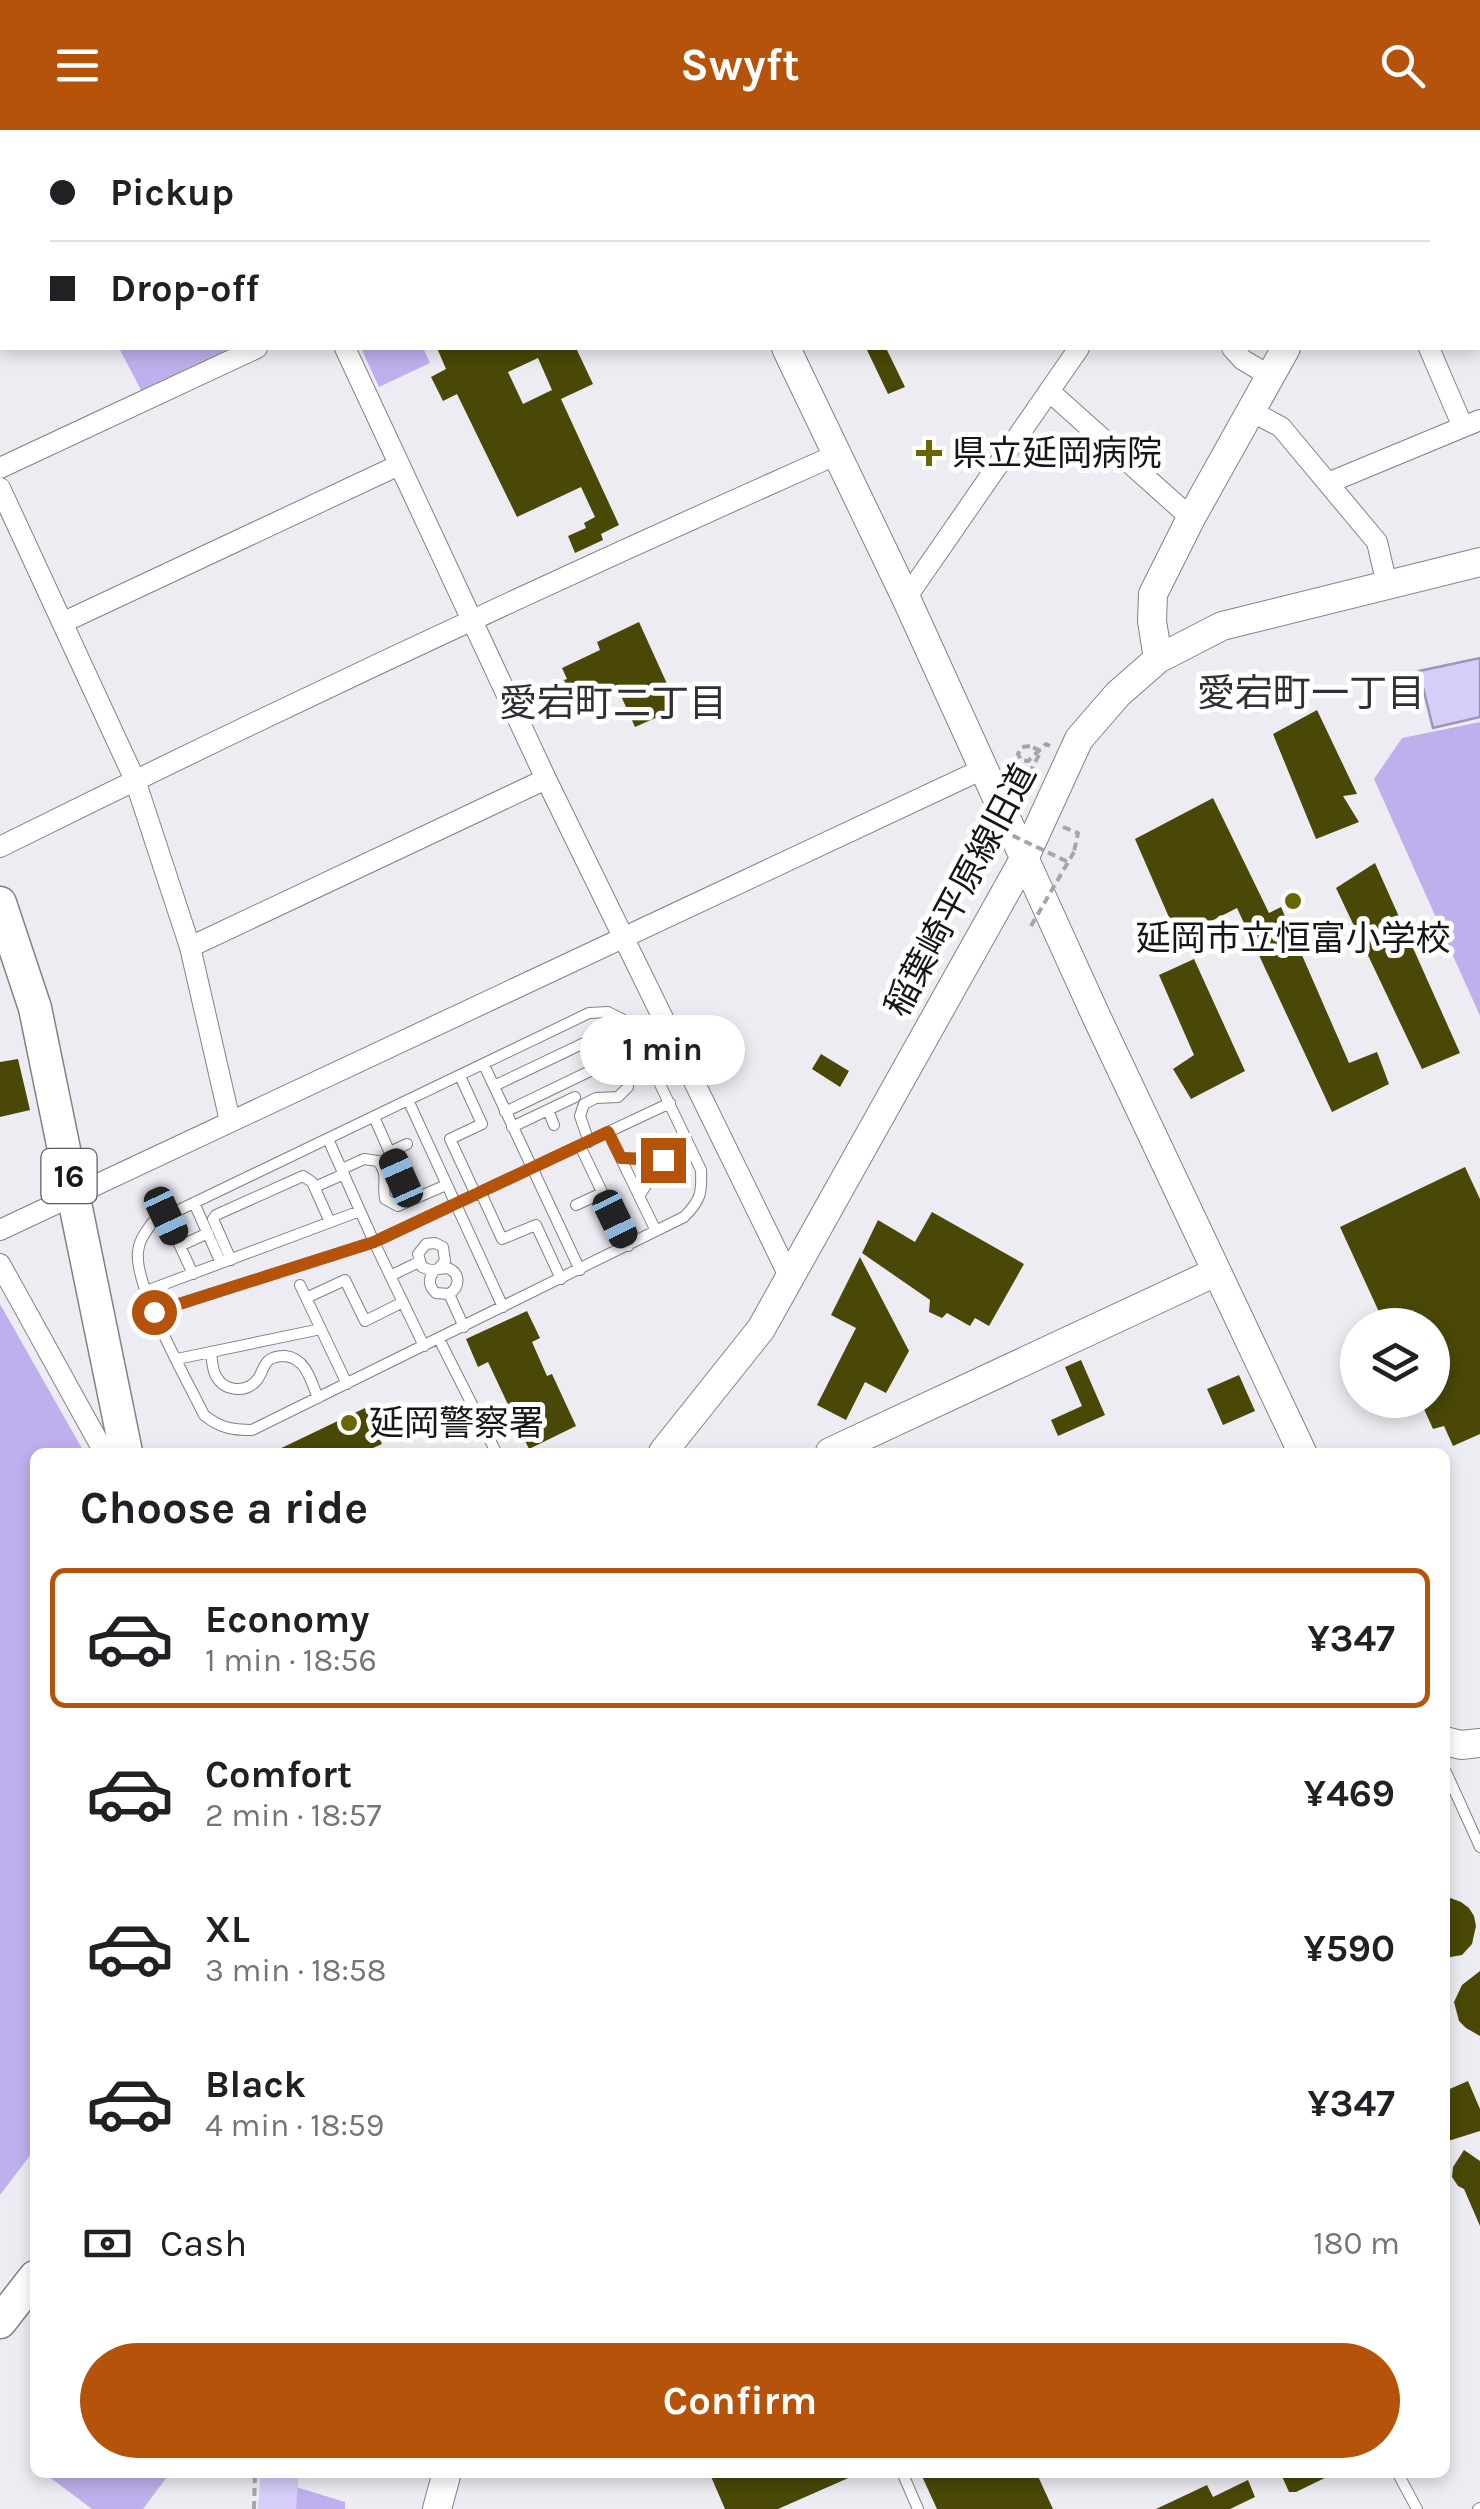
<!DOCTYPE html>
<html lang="en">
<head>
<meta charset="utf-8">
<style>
  :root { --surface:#fff; --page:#f2f2f2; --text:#202124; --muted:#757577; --line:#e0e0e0; --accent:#b45309 }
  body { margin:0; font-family:Karla,"Noto Sans JP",sans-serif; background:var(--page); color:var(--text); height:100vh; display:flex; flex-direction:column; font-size:38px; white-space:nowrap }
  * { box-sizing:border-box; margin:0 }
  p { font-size:32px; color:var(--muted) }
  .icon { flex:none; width:55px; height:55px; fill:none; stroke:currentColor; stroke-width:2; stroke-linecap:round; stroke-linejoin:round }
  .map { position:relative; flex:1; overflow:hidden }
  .drawer { position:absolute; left:30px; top:1318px; width:1420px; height:1030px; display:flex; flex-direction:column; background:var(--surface); border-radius:15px; box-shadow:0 5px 15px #0003 }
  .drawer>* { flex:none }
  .top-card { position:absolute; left:0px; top:0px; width:1480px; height:220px; box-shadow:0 5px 15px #0003; display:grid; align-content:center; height:220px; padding:0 50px; background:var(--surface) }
  .tools { position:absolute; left:1340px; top:1178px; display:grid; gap:20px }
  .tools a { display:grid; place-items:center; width:110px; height:110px; border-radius:50%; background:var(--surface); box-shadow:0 5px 15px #0003; font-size:50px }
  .end { position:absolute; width:45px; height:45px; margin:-22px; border:12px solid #b45309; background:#fff; box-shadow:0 0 0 5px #fff }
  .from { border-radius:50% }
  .bubble { position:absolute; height:70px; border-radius:35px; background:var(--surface); box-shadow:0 5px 15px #0003; font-size:32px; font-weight:700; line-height:70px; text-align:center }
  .car { position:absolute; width:30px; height:60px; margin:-30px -15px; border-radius:12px; box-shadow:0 0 8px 2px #0007; background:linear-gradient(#222 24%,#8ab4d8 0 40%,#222 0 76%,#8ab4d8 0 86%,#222 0) }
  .top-card b { display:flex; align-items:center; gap:35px; height:95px; font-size:38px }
  .top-card b+b { border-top:2px solid var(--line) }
  .top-card i { width:25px; height:25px; background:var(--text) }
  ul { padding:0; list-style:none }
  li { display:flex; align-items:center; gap:30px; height:140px; margin:0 20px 15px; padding:0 30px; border:5px solid transparent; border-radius:15px }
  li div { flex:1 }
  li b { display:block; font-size:38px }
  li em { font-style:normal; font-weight:700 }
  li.current { border-color:var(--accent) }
  li>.icon { width:90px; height:90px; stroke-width:1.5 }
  h2 { padding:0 50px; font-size:45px; line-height:120px }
  .pay { display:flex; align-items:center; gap:25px; height:110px; padding:0 50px; font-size:38px }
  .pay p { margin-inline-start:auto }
  .button { display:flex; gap:20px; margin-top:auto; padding:20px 50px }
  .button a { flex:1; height:115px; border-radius:60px; background:var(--accent); color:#fff; font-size:40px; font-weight:700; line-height:115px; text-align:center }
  header { display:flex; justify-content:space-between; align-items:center; height:130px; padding:0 50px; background:var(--accent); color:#fff; font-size:45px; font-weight:700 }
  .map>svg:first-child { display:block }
  .green { fill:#bfb0ed }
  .water { fill:#d6cdf8; stroke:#9c96b4; stroke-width:2.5 }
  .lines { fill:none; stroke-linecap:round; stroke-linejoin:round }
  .river { stroke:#d6cdf8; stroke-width:38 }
  .building { fill:#494807; fill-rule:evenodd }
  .service-casing { stroke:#828187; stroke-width:12 }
  .minor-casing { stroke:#828187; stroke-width:22 }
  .tertiary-casing { stroke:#828187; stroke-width:30 }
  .primary-casing { stroke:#828187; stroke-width:35 }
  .path { stroke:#a6a5ab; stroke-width:4; stroke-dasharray:8 5; stroke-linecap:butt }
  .service { stroke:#fff; stroke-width:10 }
  .minor { stroke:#fff; stroke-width:20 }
  .tertiary { stroke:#fff; stroke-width:28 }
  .primary { stroke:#fff; stroke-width:32 }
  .path-bridge { stroke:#a6a5ab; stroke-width:4; stroke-dasharray:8 5; stroke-linecap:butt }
  .route { stroke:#b45309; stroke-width:12 }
  .poi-dot { fill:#696701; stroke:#fff; stroke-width:4 }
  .labels { text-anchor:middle; stroke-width:10; stroke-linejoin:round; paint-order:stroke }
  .shield { fill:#fff; stroke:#5c5b5d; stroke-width:2.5 }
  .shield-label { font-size:32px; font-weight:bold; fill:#161517 }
  .poi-label { font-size:35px; fill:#161517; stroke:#fff; text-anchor:start }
  .street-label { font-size:35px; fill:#161517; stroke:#fff }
  .neighbourhood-label { font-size:38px; fill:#302f35; stroke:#fff }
</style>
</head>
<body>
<header><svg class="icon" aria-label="menu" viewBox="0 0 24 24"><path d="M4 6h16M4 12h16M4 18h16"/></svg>Swyft<svg class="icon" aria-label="search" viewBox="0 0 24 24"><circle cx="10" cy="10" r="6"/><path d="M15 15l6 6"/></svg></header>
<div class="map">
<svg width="1480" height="2379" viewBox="0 0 1480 2379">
  <rect width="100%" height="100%" fill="#edecf3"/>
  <!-- green -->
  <path class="green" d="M119,218H231L141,260Z
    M361,218H423L430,233L379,257Z
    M1480,592V886L1374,649L1402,608Z
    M0,1174L84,1322H35V2019L0,2065Z
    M44,2343H170L143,2379H92Z
    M261,2343H296V2357L345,2372V2379H260Z"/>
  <!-- water -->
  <path class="water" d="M1480,528V587L1433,598L1419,541Z"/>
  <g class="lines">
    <!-- river -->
    <path class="river" d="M277,2379L280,2342"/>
  </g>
  <!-- building -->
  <path class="building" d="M437,218H576L593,254L561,269L619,395L601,404L603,410L575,423L568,406L586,398L584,393L595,387L581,357L517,387L457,264L443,271L431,247L446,239ZM538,228L552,260L523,274L508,242Z
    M866,218H886L905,257L888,264Z
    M639,492L678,578L635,597L617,557L575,575L564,550L567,549L562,538L600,520L597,512Z
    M1317,580L1357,664L1343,666L1359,692L1316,709L1273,604Z
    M1213,668L1269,783L1281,777L1349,933L1377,922L1389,954L1332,982L1237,778L1178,808L1135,709Z
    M1375,733L1460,923L1422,939L1336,758Z
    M1194,829L1245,941L1191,969L1173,939L1194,925L1159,845Z
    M821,924L849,941L840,957L812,939Z
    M18,929L30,980L0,987V932Z
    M1465,1037L1480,1069V1304L1453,1316L1444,1296L1433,1299L1420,1270H1432V1195H1385L1340,1097Z
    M932,1082L1024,1134L989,1196L975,1188L970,1196L947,1183L942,1188L929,1182L930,1170L862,1123L878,1090L915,1112Z
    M860,1127L909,1221L886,1263L865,1252L846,1290L817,1275L856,1198L831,1185Z
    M527,1181L540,1208L532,1212L547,1246L552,1244L576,1296L529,1319L488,1232L478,1237L466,1209Z
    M1081,1230L1105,1285L1058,1306L1051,1290L1082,1276L1065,1237Z
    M1239,1245L1255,1281L1223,1295L1207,1259Z
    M365,1278L382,1314L364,1322H273Z
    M1445,1766L1461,1772L1469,1778L1474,1786L1476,1796L1472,1814L1462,1825L1445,1828Z
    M1480,1841V1906L1466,1898L1459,1891L1454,1872L1462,1855Z
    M1468,1951L1480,1979V2001L1445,2012V1961Z
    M1464,2020L1480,2031V2096L1464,2059L1458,2056L1452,2047L1453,2037Z
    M709,2342H862L778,2379H725Z
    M920,2342H1036L1053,2379H937Z
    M1280,2342H1337L1296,2362H1289Z
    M1248,2350L1255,2367L1230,2379H1156L1207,2355L1213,2367Z"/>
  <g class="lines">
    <!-- service casing -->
    <g class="service-casing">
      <path id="service" d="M608,882L622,889L635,902L701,1040C702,1063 701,1070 684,1087L252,1300C232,1300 220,1298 204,1285C187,1250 134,1157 138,1122C139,1110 145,1103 152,1093L589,883Z
        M484,935L580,1140
        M460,946L482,994L450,1009L476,1065
        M494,956L626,893
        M408,970L503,1177
        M548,980L554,995
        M505,982L642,916
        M374,987L401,1048
        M512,997L575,967
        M608,1002L656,1101
        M328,1009L374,1112L424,1216
        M589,1012L580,986L584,974L596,968L618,967L628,957L627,948L617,927
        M580,1016L628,1116
        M390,1022L407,1014
        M621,1028L663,1030L639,1066
        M342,1039L364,1029L378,1031C389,1044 382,1054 385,1069L398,1076L446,1055
        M315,1057L344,1044
        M481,1063L502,1109L536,1095L561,1149
        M194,1073L221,1133
        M576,1075L602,1063
        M166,1086L193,1144
        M180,1116L208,1103
        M231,1130L213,1089L216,1085L303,1046L312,1052L330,1092
        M435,1140C428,1148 428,1156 436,1163L449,1164C460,1157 461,1144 448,1138L430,1140L422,1137L418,1124L426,1114L435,1113L443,1117L445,1131L439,1138
        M390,1146L419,1132
        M300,1155L347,1254
        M146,1161L360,1081
        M449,1164L464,1197
        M306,1168L345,1150L365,1191L403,1172
        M154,1182L374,1112L670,973
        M439,1209L496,1322
        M211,1222C212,1230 212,1239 216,1246C224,1261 245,1264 257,1250C262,1244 263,1235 269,1230C273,1227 280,1226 285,1226C306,1228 311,1251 318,1268
        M177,1229L321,1199
        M1446,1642L1480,1717
        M902,2342L918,2379
        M1397,2342L1417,2379
        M1478,2379L1480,2378"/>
    </g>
    <!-- minor casing -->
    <g class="minor-casing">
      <path id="minor" d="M242,0L243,2
        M385,0L386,2
        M1363,0L1366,2
        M1226,2L1228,0
        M1478,6L1480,5
        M1478,108L1480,111
        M0,133L2,132
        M1478,151L1480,148
        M345,218L546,649L790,1148
        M1232,218L1243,230L1270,246
        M1429,218L1463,297
        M1049,261L1191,388
        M1251,281L1281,297L1377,412L1387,455
        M0,338L257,218
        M1328,353L1480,290
        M0,358L135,650L190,817L230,991
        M906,468L1079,218
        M64,492L399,335
        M0,717C276,580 556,449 838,324
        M190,817L546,649
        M0,1100L983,639
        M0,1134L104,1322"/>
    </g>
    <!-- tertiary casing -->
    <g class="tertiary-casing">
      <path id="tertiary" d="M680,0L681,2
        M1405,2L1407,0
        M786,218L906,468L1097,888L1302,1322
        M1158,529L1152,491L1153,464L1191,388L1286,218
        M663,1322L761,1199L1024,729L1079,609L1118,564L1158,529L1222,496L1480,432
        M830,1322L1216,1142
        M1445,1611L1461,1615L1480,1613
        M437,2379L447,2342"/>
    </g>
    <!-- primary casing -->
    <g class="primary-casing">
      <path id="primary" d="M0,773L35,878L126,1322
        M0,2192L35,2147"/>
    </g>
    <!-- path -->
    <path class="path" d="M1030,616L1022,617L1018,624L1021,630L1028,631L1046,614L1050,616
      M1063,697L1078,703L1074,722
      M985,748L963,736L974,718L987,724
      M254,2379L255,2342"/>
    <!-- service -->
    <use href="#service" class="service"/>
    <!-- minor -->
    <use href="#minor" class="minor"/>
    <!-- tertiary -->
    <use href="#tertiary" class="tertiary"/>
    <!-- primary -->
    <use href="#primary" class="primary"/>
    <!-- path-bridge -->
    <path class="path-bridge" d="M1001,700L1068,732
      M987,724L1041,621L1030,616
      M1031,796L1074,722"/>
  </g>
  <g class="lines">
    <!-- route -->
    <path class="route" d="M154,1182L374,1112L608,1002L621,1028L663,1030"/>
  </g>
  <!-- markers -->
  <g class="poi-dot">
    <path d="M924 308h10v10h10v10h-10v10h-10v-10h-10v-10h10z"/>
    <circle cx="1293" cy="771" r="10"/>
    <circle cx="349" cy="1293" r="10"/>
  </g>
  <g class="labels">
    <!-- shield labels -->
    <rect class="shield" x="41.5" y="1019" width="55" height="54" rx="8"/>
    <g class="shield-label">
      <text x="69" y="1057">16</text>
    </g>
    <!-- poi labels -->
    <g class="poi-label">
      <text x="952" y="335">県立延岡病院</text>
      <text x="1293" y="820" text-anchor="middle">延岡市立恒富小学校</text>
      <text x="369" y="1305">延岡警察署</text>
    </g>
    <!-- street labels -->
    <g class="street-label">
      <text transform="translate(960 760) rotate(-62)" y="12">稲葉崎平原線旧道</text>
    </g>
    <!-- neighbourhood labels -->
    <g class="neighbourhood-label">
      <text x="1311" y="576">愛宕町一丁目</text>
      <text x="613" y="586">愛宕町二丁目</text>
    </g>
  </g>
</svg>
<div class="tools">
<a><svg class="icon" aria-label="layers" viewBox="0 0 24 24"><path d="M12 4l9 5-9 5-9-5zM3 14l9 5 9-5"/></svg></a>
</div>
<i class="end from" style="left:154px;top:1182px"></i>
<i class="end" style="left:663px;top:1030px"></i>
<div class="bubble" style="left:580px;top:885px;width:165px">1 min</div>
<i class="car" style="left:401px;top:1048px;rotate:336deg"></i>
<i class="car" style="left:166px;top:1086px;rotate:155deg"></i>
<i class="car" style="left:615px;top:1089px;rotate:154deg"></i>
<div class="top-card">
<b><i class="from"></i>Pickup</b>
<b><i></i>Drop-off</b>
</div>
<section class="drawer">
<h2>Choose a ride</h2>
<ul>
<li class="current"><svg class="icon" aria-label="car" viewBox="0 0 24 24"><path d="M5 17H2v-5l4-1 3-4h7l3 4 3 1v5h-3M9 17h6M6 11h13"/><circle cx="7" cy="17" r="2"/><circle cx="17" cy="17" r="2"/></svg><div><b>Economy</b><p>1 min · 18:56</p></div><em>¥347</em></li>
<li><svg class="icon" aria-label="car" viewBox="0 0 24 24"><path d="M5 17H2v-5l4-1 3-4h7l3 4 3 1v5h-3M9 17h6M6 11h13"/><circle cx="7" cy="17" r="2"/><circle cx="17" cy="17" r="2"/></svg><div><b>Comfort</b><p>2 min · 18:57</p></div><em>¥469</em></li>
<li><svg class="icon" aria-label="car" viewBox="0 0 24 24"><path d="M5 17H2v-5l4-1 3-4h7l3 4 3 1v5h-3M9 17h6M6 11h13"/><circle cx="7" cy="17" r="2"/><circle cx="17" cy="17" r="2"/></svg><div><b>XL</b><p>3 min · 18:58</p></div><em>¥590</em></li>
<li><svg class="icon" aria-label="car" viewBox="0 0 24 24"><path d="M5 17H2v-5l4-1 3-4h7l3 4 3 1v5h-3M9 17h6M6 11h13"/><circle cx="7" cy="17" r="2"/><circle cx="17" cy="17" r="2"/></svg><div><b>Black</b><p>4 min · 18:59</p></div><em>¥347</em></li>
</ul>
<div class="pay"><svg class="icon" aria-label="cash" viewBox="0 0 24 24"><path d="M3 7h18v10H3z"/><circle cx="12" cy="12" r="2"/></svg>Cash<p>180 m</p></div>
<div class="button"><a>Confirm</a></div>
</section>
</div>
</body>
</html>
